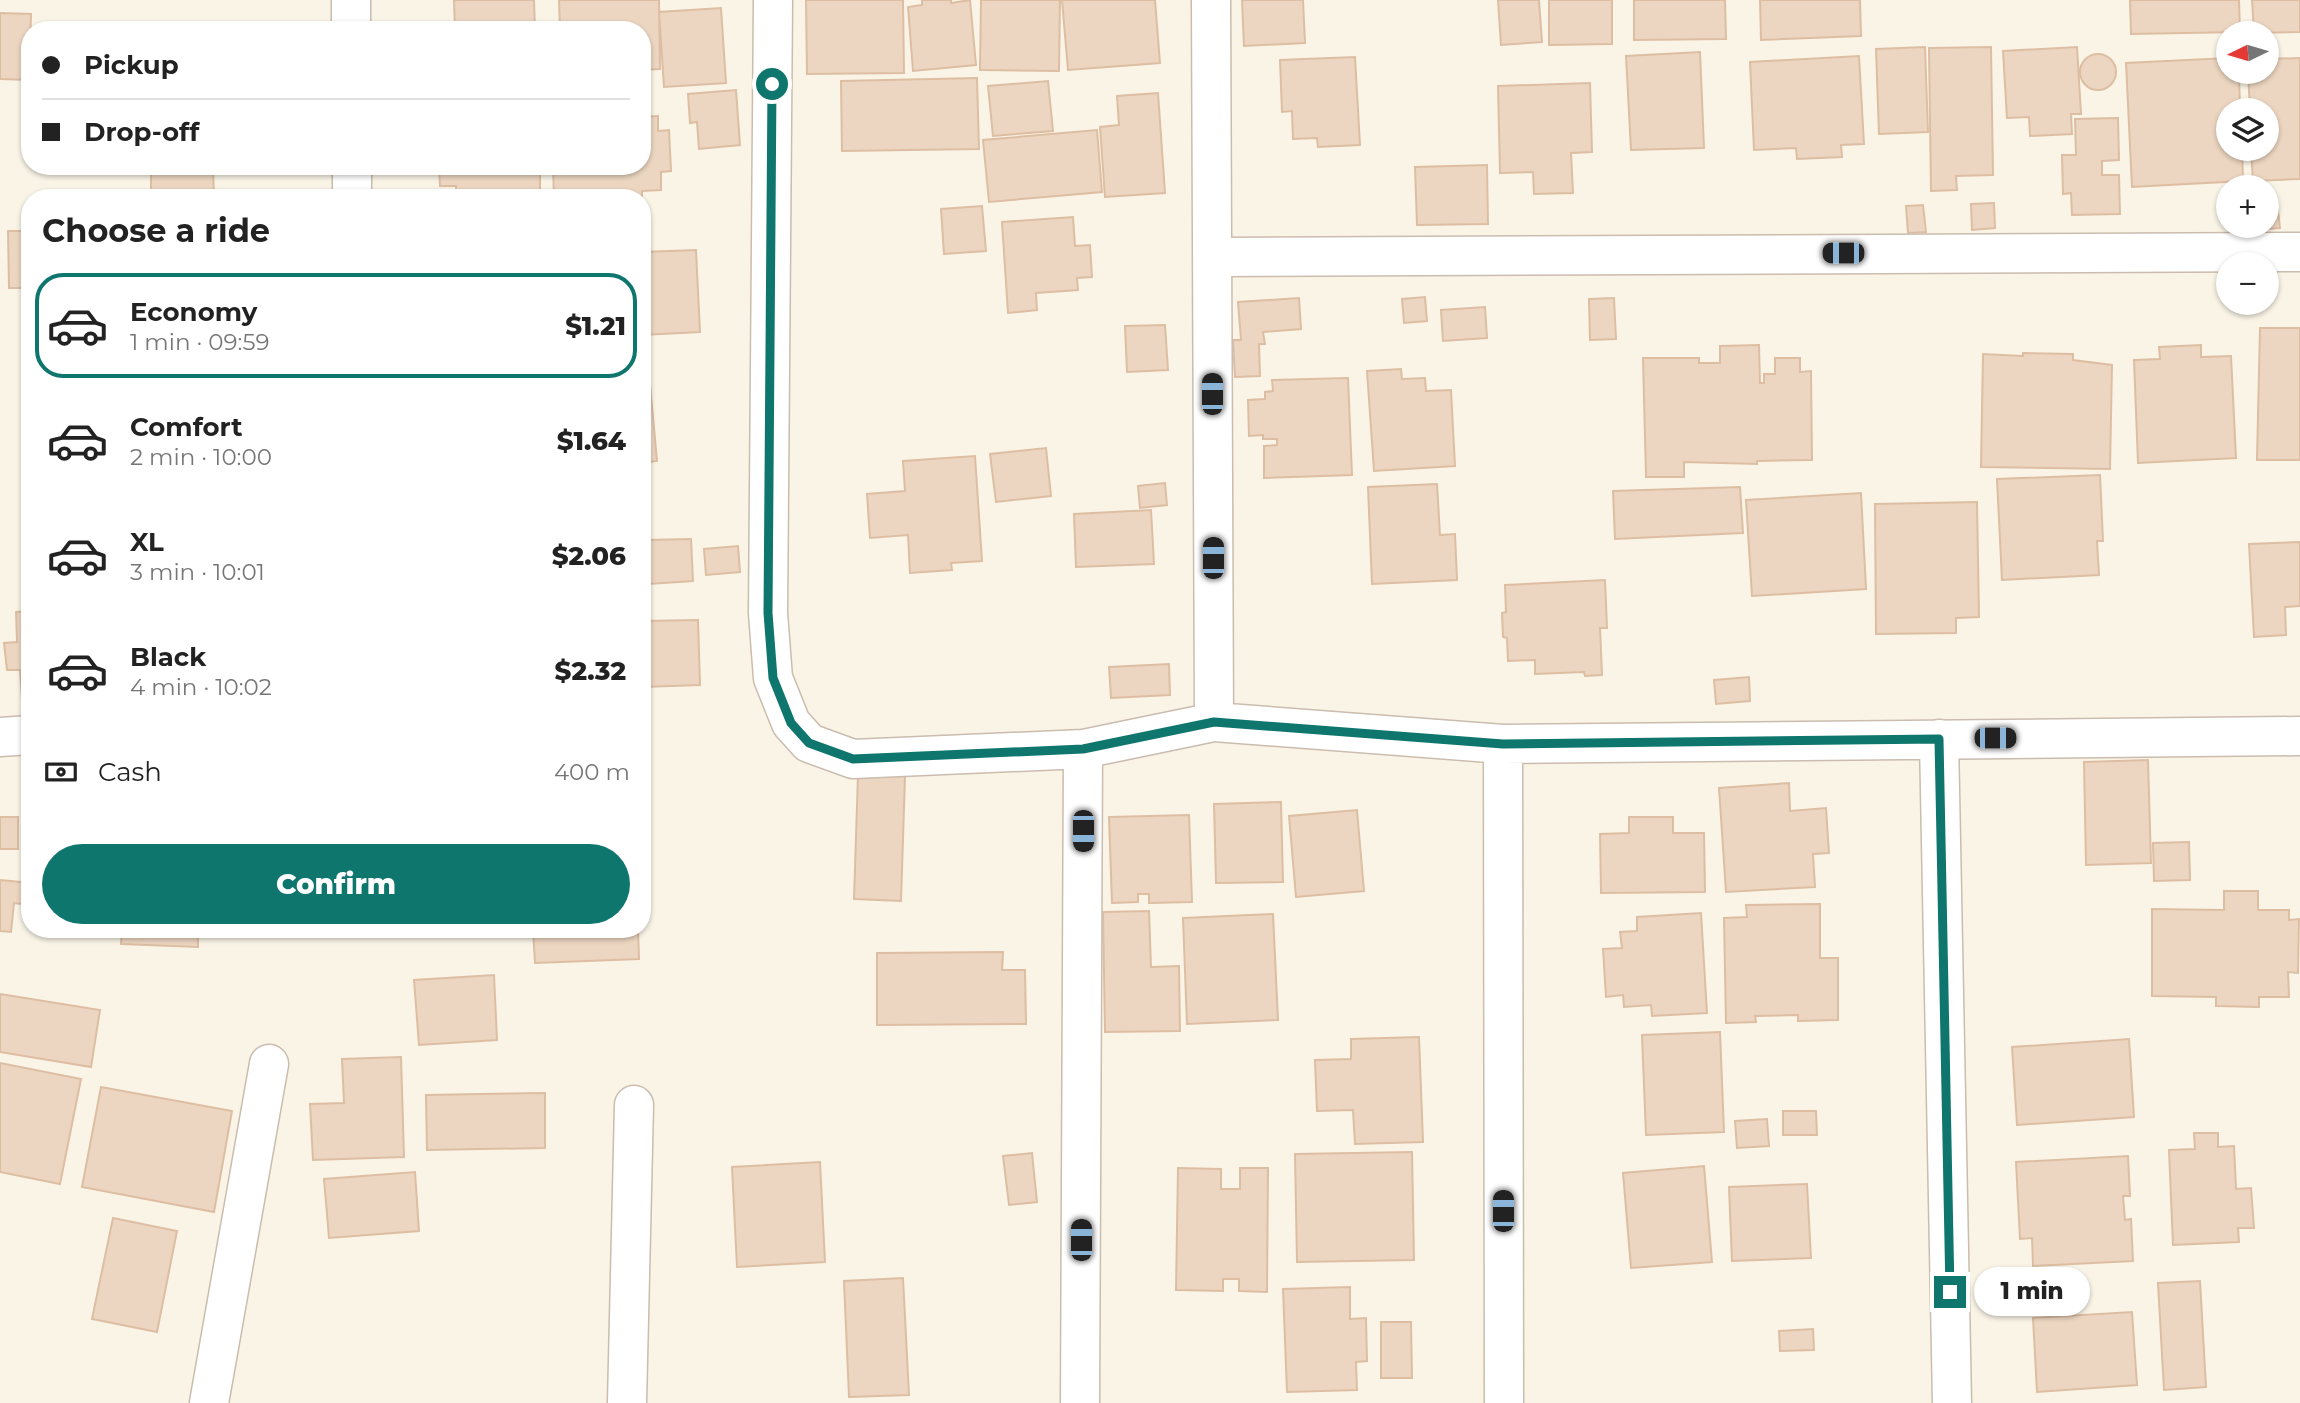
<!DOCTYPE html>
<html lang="en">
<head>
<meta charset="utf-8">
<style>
  :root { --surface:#fff; --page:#f6f6f6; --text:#222; --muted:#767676; --line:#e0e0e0; --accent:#0f766e }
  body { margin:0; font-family:Montserrat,sans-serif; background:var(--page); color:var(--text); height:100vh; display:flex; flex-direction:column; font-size:26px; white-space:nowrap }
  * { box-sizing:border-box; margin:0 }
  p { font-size:23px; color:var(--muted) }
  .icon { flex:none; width:38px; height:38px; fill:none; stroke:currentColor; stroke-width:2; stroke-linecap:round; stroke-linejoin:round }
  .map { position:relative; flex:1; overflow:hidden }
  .drawer { position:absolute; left:21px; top:189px; width:630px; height:749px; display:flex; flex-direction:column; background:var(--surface); border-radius:28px; box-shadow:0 2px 5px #0004 }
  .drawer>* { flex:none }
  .hud { position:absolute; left:21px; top:21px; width:630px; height:154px; border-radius:28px; box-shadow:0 2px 5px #0004; display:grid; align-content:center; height:154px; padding:0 21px; background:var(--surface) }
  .needle { width:46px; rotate:265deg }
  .buttons { position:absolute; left:2216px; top:21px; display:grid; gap:14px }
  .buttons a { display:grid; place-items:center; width:63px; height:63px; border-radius:50%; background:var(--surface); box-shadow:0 2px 5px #0004; font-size:35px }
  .end { position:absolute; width:32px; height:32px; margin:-16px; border:9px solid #0f766e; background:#fff; box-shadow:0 0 0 4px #fff }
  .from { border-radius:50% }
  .bubble { position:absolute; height:49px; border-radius:24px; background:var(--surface); box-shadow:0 2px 5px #0004; font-size:23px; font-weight:800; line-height:49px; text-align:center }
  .car { position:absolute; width:21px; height:42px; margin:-21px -10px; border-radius:9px; box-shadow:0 0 5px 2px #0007; background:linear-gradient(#222 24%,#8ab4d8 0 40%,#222 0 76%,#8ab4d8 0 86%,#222 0) }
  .hud b { display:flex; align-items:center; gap:24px; height:66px; font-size:26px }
  .hud b+b { border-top:2px solid var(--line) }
  .hud i { width:18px; height:18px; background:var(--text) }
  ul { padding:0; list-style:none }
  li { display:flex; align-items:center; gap:21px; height:105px; margin:0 14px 10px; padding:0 7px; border:4px solid transparent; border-radius:28px }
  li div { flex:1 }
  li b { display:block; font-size:26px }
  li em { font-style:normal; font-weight:800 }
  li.current { border-color:var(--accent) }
  li>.icon { width:63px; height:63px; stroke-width:1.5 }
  h2 { padding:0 21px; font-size:32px; line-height:84px }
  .pay { display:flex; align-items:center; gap:18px; height:77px; padding:0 21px; font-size:26px }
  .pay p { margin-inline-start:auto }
  .cta { display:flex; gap:14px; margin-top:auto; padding:14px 21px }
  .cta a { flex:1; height:80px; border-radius:42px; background:var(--accent); color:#fff; font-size:28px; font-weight:800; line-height:80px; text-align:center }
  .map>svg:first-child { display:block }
  .building { fill:#ecd6c1; stroke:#ddbea3; stroke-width:2 }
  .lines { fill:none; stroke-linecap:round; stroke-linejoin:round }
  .minor-casing { stroke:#cabcae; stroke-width:41 }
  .minor { stroke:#fff; stroke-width:38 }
  .route { stroke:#0f766e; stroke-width:9 }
</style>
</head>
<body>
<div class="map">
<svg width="2300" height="1403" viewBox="0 0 2300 1403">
  <rect width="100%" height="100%" fill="#faf4e7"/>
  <!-- building -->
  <path class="building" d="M454,0H534L535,30H455Z
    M559,0H659L660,69L642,70V30H560Z
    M806,0H903L904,73L807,74Z
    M922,0H951V3L970,0L976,65L913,71L908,7L922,5Z
    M981,0H1060L1059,71L980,70Z
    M1062,0H1155L1160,63L1068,70Z
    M1242,0H1303L1305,43L1244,46Z
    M1498,0H1539L1542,42L1501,45Z
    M1549,0H1612V44L1549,45Z
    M1634,0H1725L1726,39L1634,40Z
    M1760,0H1860L1861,36L1761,40Z
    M2130,0H2239L2240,32L2131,34Z
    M2252,0H2300V32L2254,33Z
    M721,8L726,83L664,87L659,12Z
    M0,13L31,14L29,80L0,79Z
    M1925,47L1928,132L1879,134L1876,49Z
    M1991,47L1993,175L1956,176L1957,190L1931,191L1929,48Z
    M2077,47L2081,114H2071L2072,134L2030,136L2029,117L2007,118L2003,51Z
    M1700,52L1704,148L1631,150L1626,56Z
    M2080 72a18 18 0 1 1 36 0a18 18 0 1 1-36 0Z
    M1859,56L1864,144L1841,145L1842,157L1797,159L1796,148L1754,150L1750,62Z
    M1355,57L1360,145L1318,147L1317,138L1293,139L1292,111L1282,112L1280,60Z
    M2228,58V72H2239L2240,110H2228V149H2242L2243,181L2132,187L2126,63Z
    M2300,58V179L2253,181L2251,149H2266V110H2250L2248,72H2266V59Z
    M977,78L979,149L842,151L841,81Z
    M1048,81L1053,131L993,136L988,86Z
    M1590,83L1592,152L1571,153L1573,193L1534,194L1533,172L1500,173L1498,86Z
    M736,90L740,145L699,149L697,122L690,123L688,94Z
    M1158,93L1165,193L1105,197L1100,127L1119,125L1117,96Z
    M658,116V131L669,130L671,171L661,172V190L642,191V198H554L553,166H642V117Z
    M2118,118L2119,160L2102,161V175H2119L2120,214L2072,215L2071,193L2063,194L2062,155H2076L2075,119Z
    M1097,130L1102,192L989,202L983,140Z
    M1487,165L1488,224L1417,225L1415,167Z
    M151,166H213L214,198H151Z
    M439,166H540V198H456V186H440Z
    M2266,202H2277L2280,228L2245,231L2244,226H2266Z
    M1994,203L1995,228L1972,230L1971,204Z
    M1923,205L1926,232L1908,233L1906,206Z
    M982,206L986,251L944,254L941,209Z
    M1073,217L1075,246L1090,245L1092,277L1077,278L1078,290L1036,293L1037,310L1008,313L1002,222Z
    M8,231H30V329H24L23,288H9Z
    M696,250L700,332L642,335V252Z
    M1425,297L1427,321L1404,323L1402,299Z
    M1299,298L1301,329L1263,332L1265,344H1259L1260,376L1235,377L1233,340H1241L1238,302Z
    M1614,298L1616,339L1590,340L1589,299Z
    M1485,307L1487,338L1443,341L1441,310Z
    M1165,325L1168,370L1127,372L1125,326Z
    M2260,328H2300V460H2257Z
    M1759,345L1760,383H1764V374H1775V358H1800V372L1811,371L1812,460L1757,461V464L1684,462V477H1646L1643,358H1699V363H1720V346Z
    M2201,345V357L2231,356L2236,458L2138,463L2134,360L2160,359L2159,347Z
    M647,351L657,461L642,463V352Z
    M2023,353L2073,354V360L2112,365L2110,469L1981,467L1983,354L2023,356Z
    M1401,369L1402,379L1425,378L1426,391L1451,390L1455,466L1374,471L1367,371Z
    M1348,378L1352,475L1264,478V446L1277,445V439H1263V435L1249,436L1248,400L1265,399V392L1273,391L1272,380Z
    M1046,448L1051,496L996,502L990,454Z
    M975,456L982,561L951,563L952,570L910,573L908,535L870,538L867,494L905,491L903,461Z
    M2100,475L2103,541H2097L2099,575L2002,580L1997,479Z
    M1165,483L1167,505L1140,508L1138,486Z
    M1437,484L1440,535L1455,534L1457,580L1372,584L1368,487Z
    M1740,487L1743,533L1615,539L1613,491Z
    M1861,493L1866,589L1752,596L1746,500Z
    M1977,502L1979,617L1956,618V633L1876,634L1875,504Z
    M1151,510L1154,564L1076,567L1074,514Z
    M691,539L693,581L649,584L647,540Z
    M2300,542V606L2285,607L2286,635L2254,637L2249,544Z
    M738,546L740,572L706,575L704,549Z
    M1605,580L1607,628H1600L1602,675L1585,676L1584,672L1535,674V660L1508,661L1507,638L1503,637L1502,613L1506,612L1505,585Z
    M30,611V714L23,715L20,670H7L4,643L17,642L16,612Z
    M698,620L700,685L642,687V621Z
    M1169,664L1170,695L1111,698L1109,667Z
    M1749,677L1750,701L1716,704L1714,680Z
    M2148,760L2151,863L2086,865L2084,762Z
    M858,774L905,776L901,901L854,899Z
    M1789,783L1790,811L1826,808L1829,853L1813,854L1815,887L1726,892L1719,788Z
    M1281,802L1283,882L1216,883L1214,804Z
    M1357,810L1364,891L1296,897L1289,816Z
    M1189,815L1192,902L1149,903V894H1138V902L1112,903L1109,817Z
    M0,817H18V849H0Z
    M1629,817H1673V833H1704L1705,892L1601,893L1600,834L1629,833Z
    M2189,842L2190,880L2154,881L2153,843Z
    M0,880L30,883V905L14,903L11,932L0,931Z
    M2224,891H2258V910H2289V920L2299,919L2298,973L2288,972L2289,997H2259V1007L2216,1006V997L2152,996V909L2224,910Z
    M1820,904V958H1838V1020L1798,1021V1015L1755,1016L1756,1022L1726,1023L1724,918L1747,917L1746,905Z
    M1149,911L1151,967L1179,966L1180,1031L1105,1032L1103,912Z
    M1701,913L1707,1013L1652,1016L1651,1005L1624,1007L1623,995L1606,997L1603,949L1622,948L1620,932L1637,931V917Z
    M1273,914L1278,1020L1187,1024L1183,918Z
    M122,929H198V947L121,944Z
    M533,929H638L639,959L535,963Z
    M1003,952L1002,970H1025L1026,1024L877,1025V953Z
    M494,975L497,1040L419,1045L414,980Z
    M0,994L100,1010L91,1067L0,1052Z
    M1720,1032L1724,1132L1646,1135L1642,1035Z
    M1419,1037L1423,1142L1355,1144L1353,1110L1317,1111L1315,1060L1351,1059V1039Z
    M2129,1039L2134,1117L2017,1125L2012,1047Z
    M401,1057L404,1157L313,1160L310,1104L344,1103L342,1059Z
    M0,1063L81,1079L60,1184L0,1172Z
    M101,1087L232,1111L214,1212L82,1187Z
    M545,1093V1148L427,1150L426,1095Z
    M1783,1111H1816L1817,1135H1783Z
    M1767,1119L1769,1146L1737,1148L1735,1121Z
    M2194,1133H2218V1147L2234,1146L2236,1189L2251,1188L2254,1228H2238L2239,1242L2173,1245L2169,1150L2195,1149Z
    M1412,1152L1414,1260L1297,1262L1295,1154Z
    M1032,1153L1037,1202L1009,1205L1003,1156Z
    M2128,1156L2130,1196H2123L2125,1220L2131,1219L2133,1261L2033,1266L2032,1238L2020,1239L2016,1162Z
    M820,1162L825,1262L737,1267L732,1167Z
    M1704,1166L1712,1262L1631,1268L1623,1173Z
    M1178,1168L1221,1169V1189H1240V1168H1268L1267,1292L1239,1291V1279H1223V1291L1176,1290Z
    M415,1172L419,1231L329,1238L324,1179Z
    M1807,1184L1811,1258L1732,1261L1729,1187Z
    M113,1218L177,1231L157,1332L92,1319Z
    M903,1278L909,1395L849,1397L844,1281Z
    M2200,1281L2206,1387L2164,1390L2158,1283Z
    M1350,1287V1319L1366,1318L1367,1361L1356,1362L1357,1390L1287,1392L1283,1289Z
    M2132,1312L2137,1385L2037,1392L2033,1318Z
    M1381,1322H1411L1412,1378H1381Z
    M1813,1329L1814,1350L1780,1351L1779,1331Z"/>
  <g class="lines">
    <!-- minor casing -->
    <g class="minor-casing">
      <path id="minor" d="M351,0V30
        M773,0L768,613L773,678L791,723L809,743L853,759L1083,749
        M352,166V198
        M1212,257L2300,252
        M1214,722L1503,744L2300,736
        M0,737L30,735
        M1939,739L1952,1403
        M1503,744L1504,1403
        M209,1403L269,1064
        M627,1403L634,1105
        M1080,1403L1083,749L1214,722L1211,0"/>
    </g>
    <!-- minor -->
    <use href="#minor" class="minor"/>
  </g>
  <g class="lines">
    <!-- route -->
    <path class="route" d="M772,84L768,613L773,678L791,723L809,743L853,759L1083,749L1214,722L1503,744L1939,739L1950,1292"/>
  </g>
</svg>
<div class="buttons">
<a><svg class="needle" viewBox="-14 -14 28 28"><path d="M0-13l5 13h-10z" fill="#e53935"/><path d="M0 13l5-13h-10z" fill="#767676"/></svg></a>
<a><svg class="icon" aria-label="layers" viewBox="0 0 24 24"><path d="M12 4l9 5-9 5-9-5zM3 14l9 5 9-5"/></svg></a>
<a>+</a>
<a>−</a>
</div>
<i class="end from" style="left:772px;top:84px"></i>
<i class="end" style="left:1950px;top:1292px"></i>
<div class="bubble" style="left:1974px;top:1267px;width:116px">1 min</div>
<i class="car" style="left:1843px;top:253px;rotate:270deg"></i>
<i class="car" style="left:1212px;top:394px;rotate:0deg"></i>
<i class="car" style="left:1213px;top:558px;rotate:0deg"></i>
<i class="car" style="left:1995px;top:738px;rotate:90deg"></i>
<i class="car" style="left:1083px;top:831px;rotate:180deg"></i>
<i class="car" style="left:1503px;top:1211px;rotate:0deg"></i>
<i class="car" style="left:1081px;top:1240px;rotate:0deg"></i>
<div class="hud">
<b><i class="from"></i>Pickup</b>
<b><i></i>Drop-off</b>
</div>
<section class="drawer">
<h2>Choose a ride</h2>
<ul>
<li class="current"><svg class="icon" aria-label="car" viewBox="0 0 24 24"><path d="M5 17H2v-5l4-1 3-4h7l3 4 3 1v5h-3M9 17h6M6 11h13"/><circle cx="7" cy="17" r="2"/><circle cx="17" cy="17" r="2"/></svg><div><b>Economy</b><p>1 min · 09:59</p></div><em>$1.21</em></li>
<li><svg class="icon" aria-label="car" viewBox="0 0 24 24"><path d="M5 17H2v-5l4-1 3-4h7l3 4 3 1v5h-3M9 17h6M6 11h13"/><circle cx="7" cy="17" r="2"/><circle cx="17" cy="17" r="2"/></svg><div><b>Comfort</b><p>2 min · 10:00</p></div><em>$1.64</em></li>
<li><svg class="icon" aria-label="car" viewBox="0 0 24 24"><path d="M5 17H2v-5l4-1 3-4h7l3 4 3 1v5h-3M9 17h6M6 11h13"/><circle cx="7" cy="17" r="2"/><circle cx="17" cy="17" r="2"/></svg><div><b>XL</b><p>3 min · 10:01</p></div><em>$2.06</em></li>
<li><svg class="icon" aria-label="car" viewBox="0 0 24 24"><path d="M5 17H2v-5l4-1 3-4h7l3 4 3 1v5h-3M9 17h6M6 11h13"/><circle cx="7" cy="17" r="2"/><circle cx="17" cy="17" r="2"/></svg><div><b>Black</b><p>4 min · 10:02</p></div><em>$2.32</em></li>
</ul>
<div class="pay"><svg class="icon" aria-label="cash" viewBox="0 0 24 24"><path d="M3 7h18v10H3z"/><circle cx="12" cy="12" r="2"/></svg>Cash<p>400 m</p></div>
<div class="cta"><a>Confirm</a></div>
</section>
</div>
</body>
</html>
